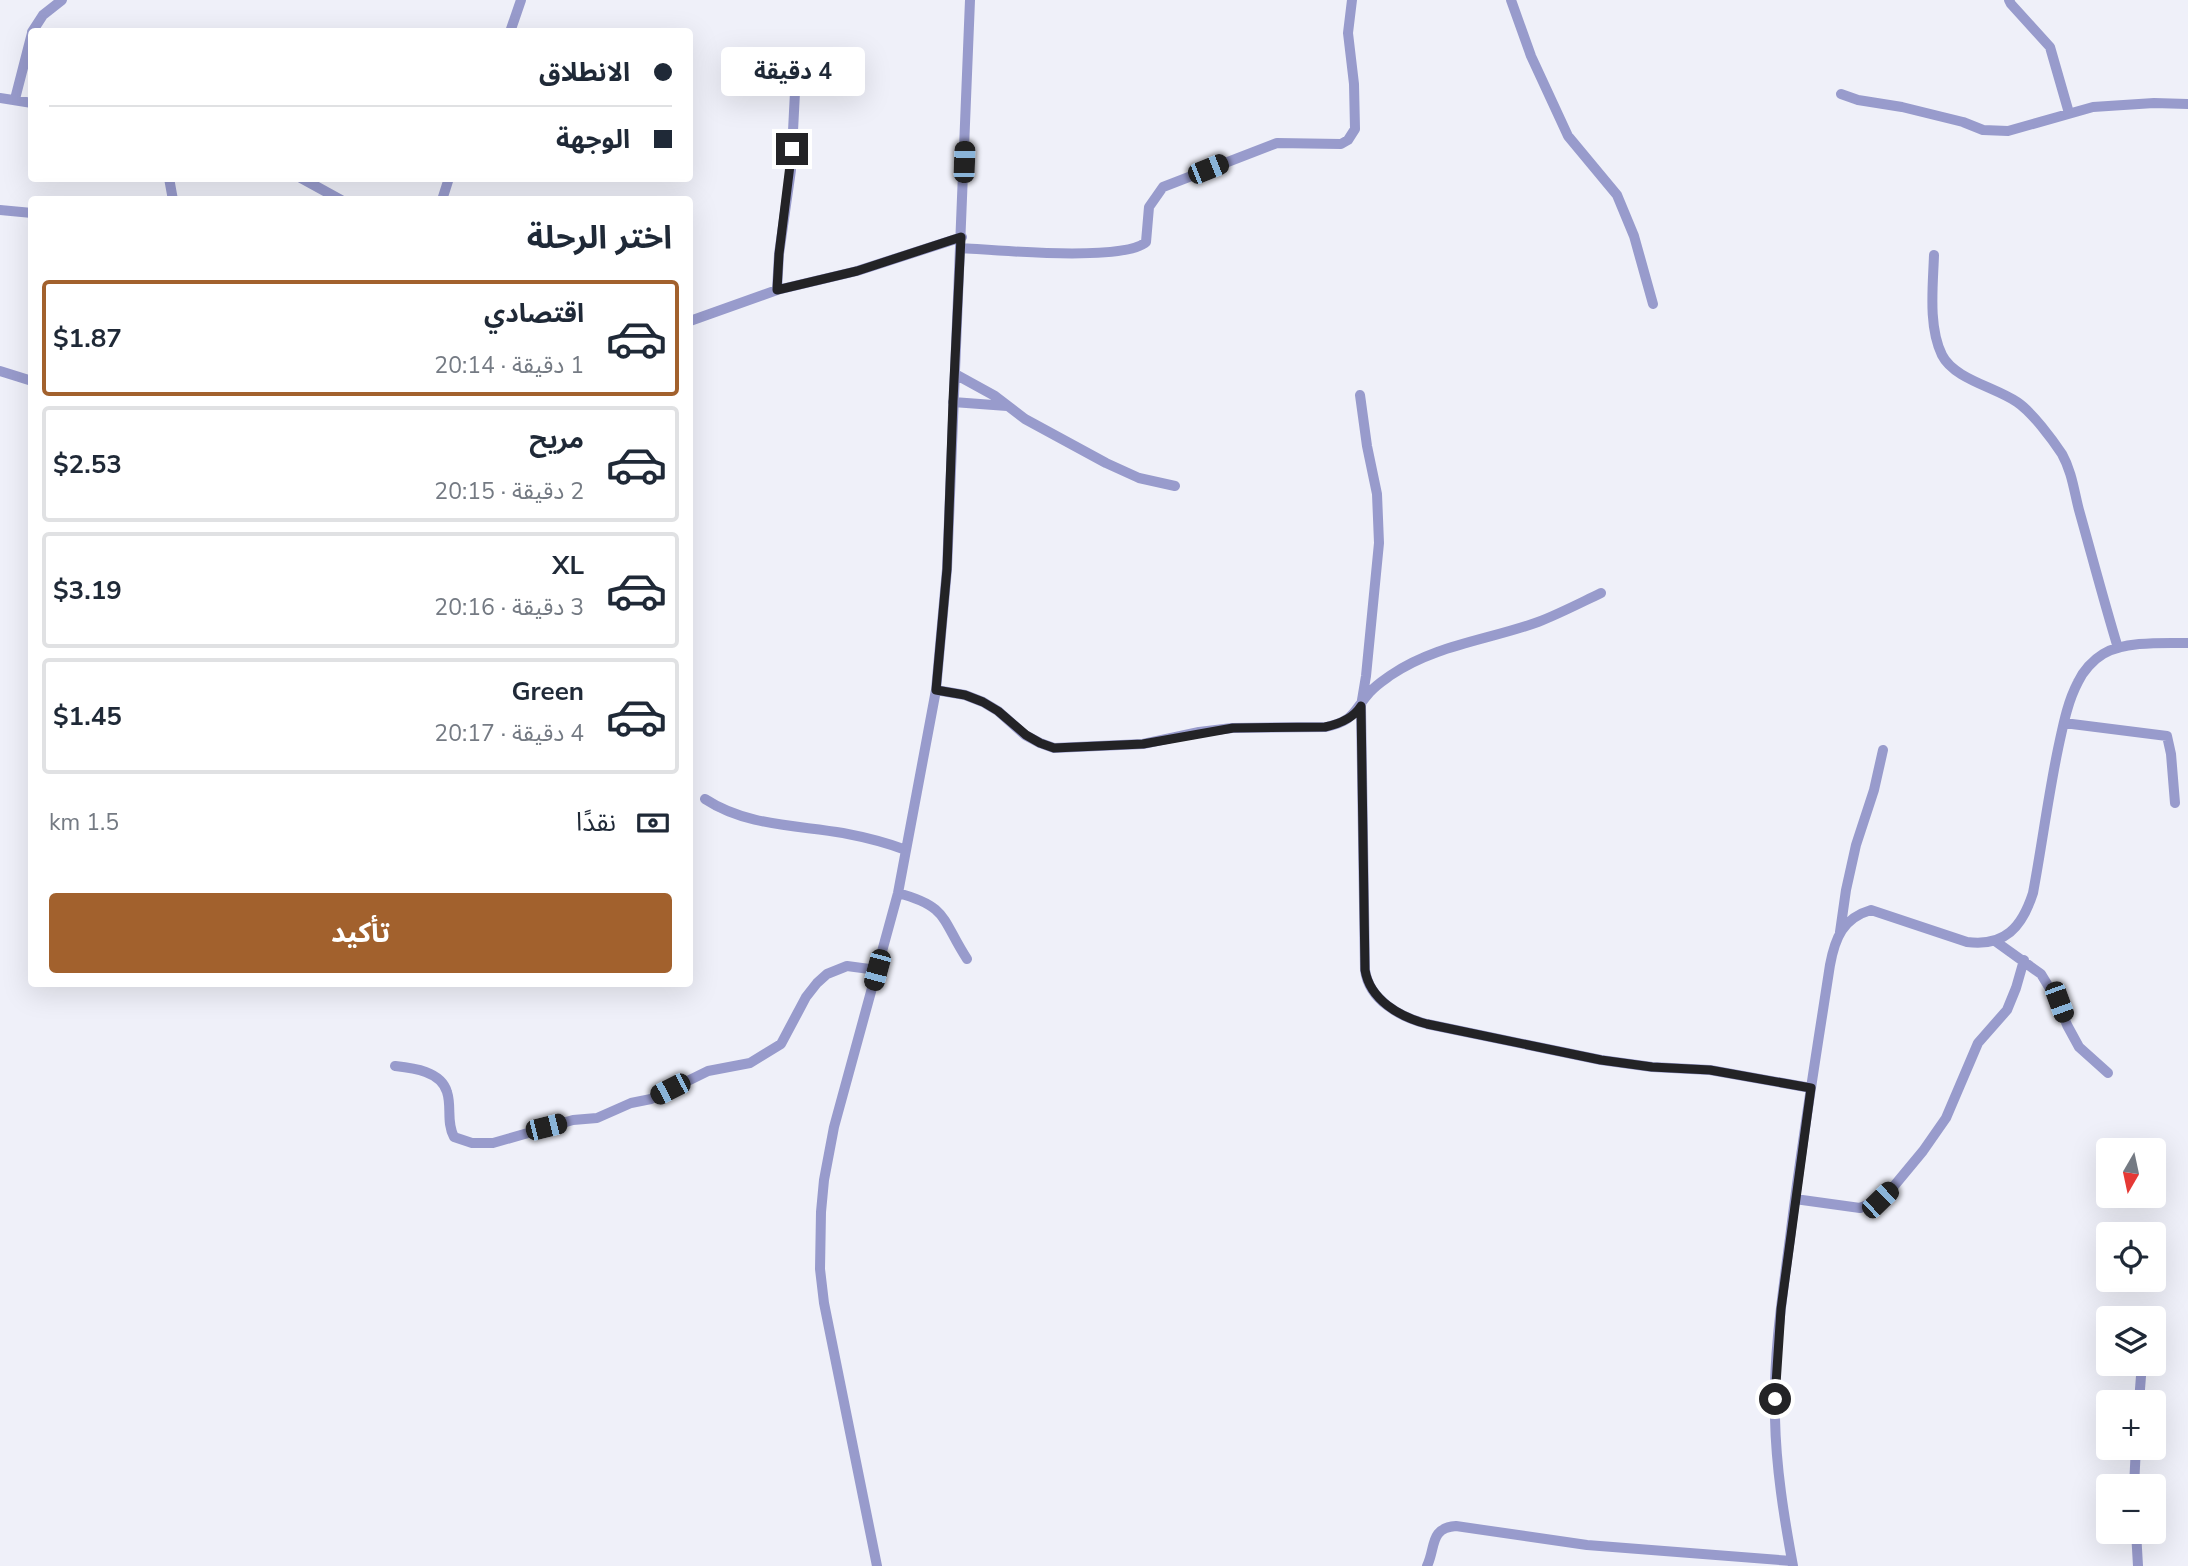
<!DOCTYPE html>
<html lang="ar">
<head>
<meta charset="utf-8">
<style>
  :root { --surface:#fff; --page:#f2f2f3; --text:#1f2937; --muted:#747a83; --line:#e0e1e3; --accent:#a2612d }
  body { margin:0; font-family:"Nunito Sans","Noto Sans Arabic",sans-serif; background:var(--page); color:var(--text); direction:rtl; height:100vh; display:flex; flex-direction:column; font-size:26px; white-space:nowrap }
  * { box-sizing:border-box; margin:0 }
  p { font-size:23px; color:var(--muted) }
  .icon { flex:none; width:38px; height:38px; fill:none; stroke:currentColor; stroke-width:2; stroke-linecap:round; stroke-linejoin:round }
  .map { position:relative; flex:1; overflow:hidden; direction:ltr }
  .panel { position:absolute; left:28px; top:196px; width:665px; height:791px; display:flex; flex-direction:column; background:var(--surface); border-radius:7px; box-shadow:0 7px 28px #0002; direction:rtl }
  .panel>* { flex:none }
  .guide { position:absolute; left:28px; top:28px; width:665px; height:154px; border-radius:7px; box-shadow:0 7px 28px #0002; direction:rtl; display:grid; align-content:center; height:154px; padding:0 21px; background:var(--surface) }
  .needle { width:46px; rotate:189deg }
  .buttons { position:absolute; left:2096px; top:1138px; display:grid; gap:14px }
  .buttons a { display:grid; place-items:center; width:70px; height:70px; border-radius:7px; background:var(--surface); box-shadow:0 7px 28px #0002; font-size:35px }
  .end { position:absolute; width:32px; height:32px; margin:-16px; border:9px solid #232326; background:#fff; box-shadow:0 0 0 4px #fff }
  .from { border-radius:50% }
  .bubble { position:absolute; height:49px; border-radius:7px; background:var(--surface); box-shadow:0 7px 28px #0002; font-size:23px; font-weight:700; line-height:49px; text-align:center; direction:rtl }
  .car { position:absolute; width:21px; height:42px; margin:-21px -10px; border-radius:9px; box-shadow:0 0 5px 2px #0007; background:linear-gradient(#222 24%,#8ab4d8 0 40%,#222 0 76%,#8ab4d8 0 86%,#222 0) }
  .guide b { display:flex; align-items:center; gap:24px; height:66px; font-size:26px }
  .guide b+b { border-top:2px solid var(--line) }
  .guide i { width:18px; height:18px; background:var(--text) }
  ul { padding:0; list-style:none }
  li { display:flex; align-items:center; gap:21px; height:116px; margin:0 14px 10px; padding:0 7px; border:4px solid var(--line); border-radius:7px }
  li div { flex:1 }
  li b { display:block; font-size:26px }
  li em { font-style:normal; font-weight:700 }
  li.selected { border-color:var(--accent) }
  li>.icon { width:63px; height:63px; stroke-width:1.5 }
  h2 { padding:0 21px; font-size:32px; line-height:84px }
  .pay { display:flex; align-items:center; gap:18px; height:77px; padding:0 21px; font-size:26px }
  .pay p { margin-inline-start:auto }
  .action { display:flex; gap:14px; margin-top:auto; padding:14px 21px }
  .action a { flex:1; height:80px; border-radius:7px; background:var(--accent); color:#fff; font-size:28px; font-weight:700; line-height:80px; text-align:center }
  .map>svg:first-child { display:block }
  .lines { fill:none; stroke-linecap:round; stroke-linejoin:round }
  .minor { stroke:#989bcc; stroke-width:10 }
  .route { stroke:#232326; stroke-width:9 }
</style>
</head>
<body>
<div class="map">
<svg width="2188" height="1566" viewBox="0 0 2188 1566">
  <rect width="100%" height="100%" fill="#eff0f9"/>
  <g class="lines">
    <!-- minor -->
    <path class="minor" d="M1511,0L1531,56L1568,136L1617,195L1634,236L1653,304
      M2009,0L2011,4L2050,47L2069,113
      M32,32L43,15L62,0
      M510,32L521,0
      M1841,94L1858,100L1902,107L1963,122L1983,130L2008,131L2093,107L2154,103L2188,104
      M0,98L32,103
      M15,99L32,33
      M169,178L173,200
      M301,178L341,200
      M442,200L449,178
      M0,210L32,213
      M961,248C995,250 1124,262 1146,242L1149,207L1163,187L1277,143L1341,144L1348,140L1355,129L1354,84L1348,33L1352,0
      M1934,255C1933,286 1928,326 1942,355C1954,379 1995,387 2017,402C2032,412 2052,439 2062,454C2072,472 2074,491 2079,510C2092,556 2104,602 2118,648
      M777,290L779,254L791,170L795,92
      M690,321L777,290L857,271L962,237
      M0,371L32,381
      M955,374L995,396L1025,419L1106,463L1139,478L1175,486
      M1360,395L1367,446L1377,494L1379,543L1366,676L1361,706L1365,970C1369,1000 1400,1017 1427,1024L1601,1060L1652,1067L1710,1070L1811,1088
      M953,402L1007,406
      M936,690L965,695L983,702L998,711L1025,735L1040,743L1054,748L1143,744L1199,732L1232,728L1326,727C1356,720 1352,712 1370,692C1376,685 1384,680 1391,675C1435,645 1488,640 1538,622C1559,614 1580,603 1601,593
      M2064,723L2167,736L2171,754L2175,803
      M705,799C746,826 796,825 843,833C864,837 885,842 906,850
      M898,893C949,907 941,919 967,959
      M1840,932L1846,890L1856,845L1874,790L1883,750
      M1995,941L2041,974L2058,1002L2067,1025L2079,1047L2108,1073
      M395,1066C413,1068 441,1071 447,1092C452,1107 446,1122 454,1137L472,1143H493L573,1120L597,1118L631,1103L651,1099L708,1071L750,1063L781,1044L806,997L817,983L827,974L847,966L877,970
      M1795,1199L1860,1208L1880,1200L1894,1186L1923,1151L1946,1118L1978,1043L2007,1010L2016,988L2024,960
      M2139,1402L2142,1363
      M2134,1486L2136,1447
      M2136,1531L2138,1566
      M877,1566L824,1303L820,1269L821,1212L824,1180L834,1127L898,893L936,690L947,569L970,0
      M1427,1566C1436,1548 1429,1528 1456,1526L1587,1545L1792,1561
      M1793,1566C1784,1517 1776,1468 1775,1418C1773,1358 1782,1298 1790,1238C1801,1147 1816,1056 1830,965C1835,938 1843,918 1871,910L1967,942C2005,947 2022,927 2033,893C2042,845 2048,797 2058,749C2063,726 2067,703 2078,682C2083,671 2093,660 2103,654C2124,641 2164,643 2188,643"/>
  </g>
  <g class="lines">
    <!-- route -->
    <path class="route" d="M792,149L779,254L777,290L857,271L961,237L953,401L947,569L936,690L965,695L983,702L998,711L1026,735L1040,743L1054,748L1143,744L1233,728L1325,727C1339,724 1353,719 1361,706L1365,970C1370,1000 1400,1017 1427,1024L1601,1060L1652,1067L1710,1070L1811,1088L1781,1309L1775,1399"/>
  </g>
</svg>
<div class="buttons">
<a><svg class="needle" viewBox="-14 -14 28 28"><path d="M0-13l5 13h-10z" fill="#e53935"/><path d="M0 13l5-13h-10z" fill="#747a83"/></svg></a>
<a><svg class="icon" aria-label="locate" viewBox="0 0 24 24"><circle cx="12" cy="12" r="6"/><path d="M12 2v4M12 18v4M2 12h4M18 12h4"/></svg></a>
<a><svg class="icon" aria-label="layers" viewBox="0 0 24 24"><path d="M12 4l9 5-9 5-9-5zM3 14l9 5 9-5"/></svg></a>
<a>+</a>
<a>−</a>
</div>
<i class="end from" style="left:1775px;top:1399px"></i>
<i class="end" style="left:792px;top:149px"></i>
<div class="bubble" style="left:721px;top:47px;width:144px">4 دقيقة</div>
<i class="car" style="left:964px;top:162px;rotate:2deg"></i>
<i class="car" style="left:1208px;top:169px;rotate:68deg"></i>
<i class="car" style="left:877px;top:970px;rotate:195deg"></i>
<i class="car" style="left:2059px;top:1002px;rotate:160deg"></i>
<i class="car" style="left:670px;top:1089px;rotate:243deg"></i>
<i class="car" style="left:546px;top:1127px;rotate:76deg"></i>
<i class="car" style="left:1880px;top:1200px;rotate:46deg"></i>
<div class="guide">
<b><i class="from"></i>الانطلاق</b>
<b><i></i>الوجهة</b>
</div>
<section class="panel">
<h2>اختر الرحلة</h2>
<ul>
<li class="selected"><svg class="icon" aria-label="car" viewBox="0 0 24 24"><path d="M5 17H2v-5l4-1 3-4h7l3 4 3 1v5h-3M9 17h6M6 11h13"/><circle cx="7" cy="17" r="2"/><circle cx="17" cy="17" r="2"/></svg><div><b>اقتصادي</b><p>1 دقيقة · 20:14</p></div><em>$1.87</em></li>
<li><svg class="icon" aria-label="car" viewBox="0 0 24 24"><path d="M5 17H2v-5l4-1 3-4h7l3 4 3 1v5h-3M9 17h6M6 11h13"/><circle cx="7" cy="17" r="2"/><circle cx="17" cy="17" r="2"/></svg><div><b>مريح</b><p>2 دقيقة · 20:15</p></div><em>$2.53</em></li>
<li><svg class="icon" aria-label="car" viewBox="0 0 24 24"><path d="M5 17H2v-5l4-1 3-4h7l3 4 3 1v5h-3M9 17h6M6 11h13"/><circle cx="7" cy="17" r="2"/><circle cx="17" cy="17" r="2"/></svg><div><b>XL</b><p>3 دقيقة · 20:16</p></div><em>$3.19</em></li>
<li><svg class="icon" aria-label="car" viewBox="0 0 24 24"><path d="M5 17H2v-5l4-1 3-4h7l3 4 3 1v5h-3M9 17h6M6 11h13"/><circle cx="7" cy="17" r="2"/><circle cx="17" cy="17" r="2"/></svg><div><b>Green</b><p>4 دقيقة · 20:17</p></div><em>$1.45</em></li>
</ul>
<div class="pay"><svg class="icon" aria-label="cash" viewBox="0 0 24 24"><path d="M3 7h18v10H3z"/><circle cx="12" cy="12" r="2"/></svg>نقدًا<p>1.5 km</p></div>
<div class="action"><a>تأكيد</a></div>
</section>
</div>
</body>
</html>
